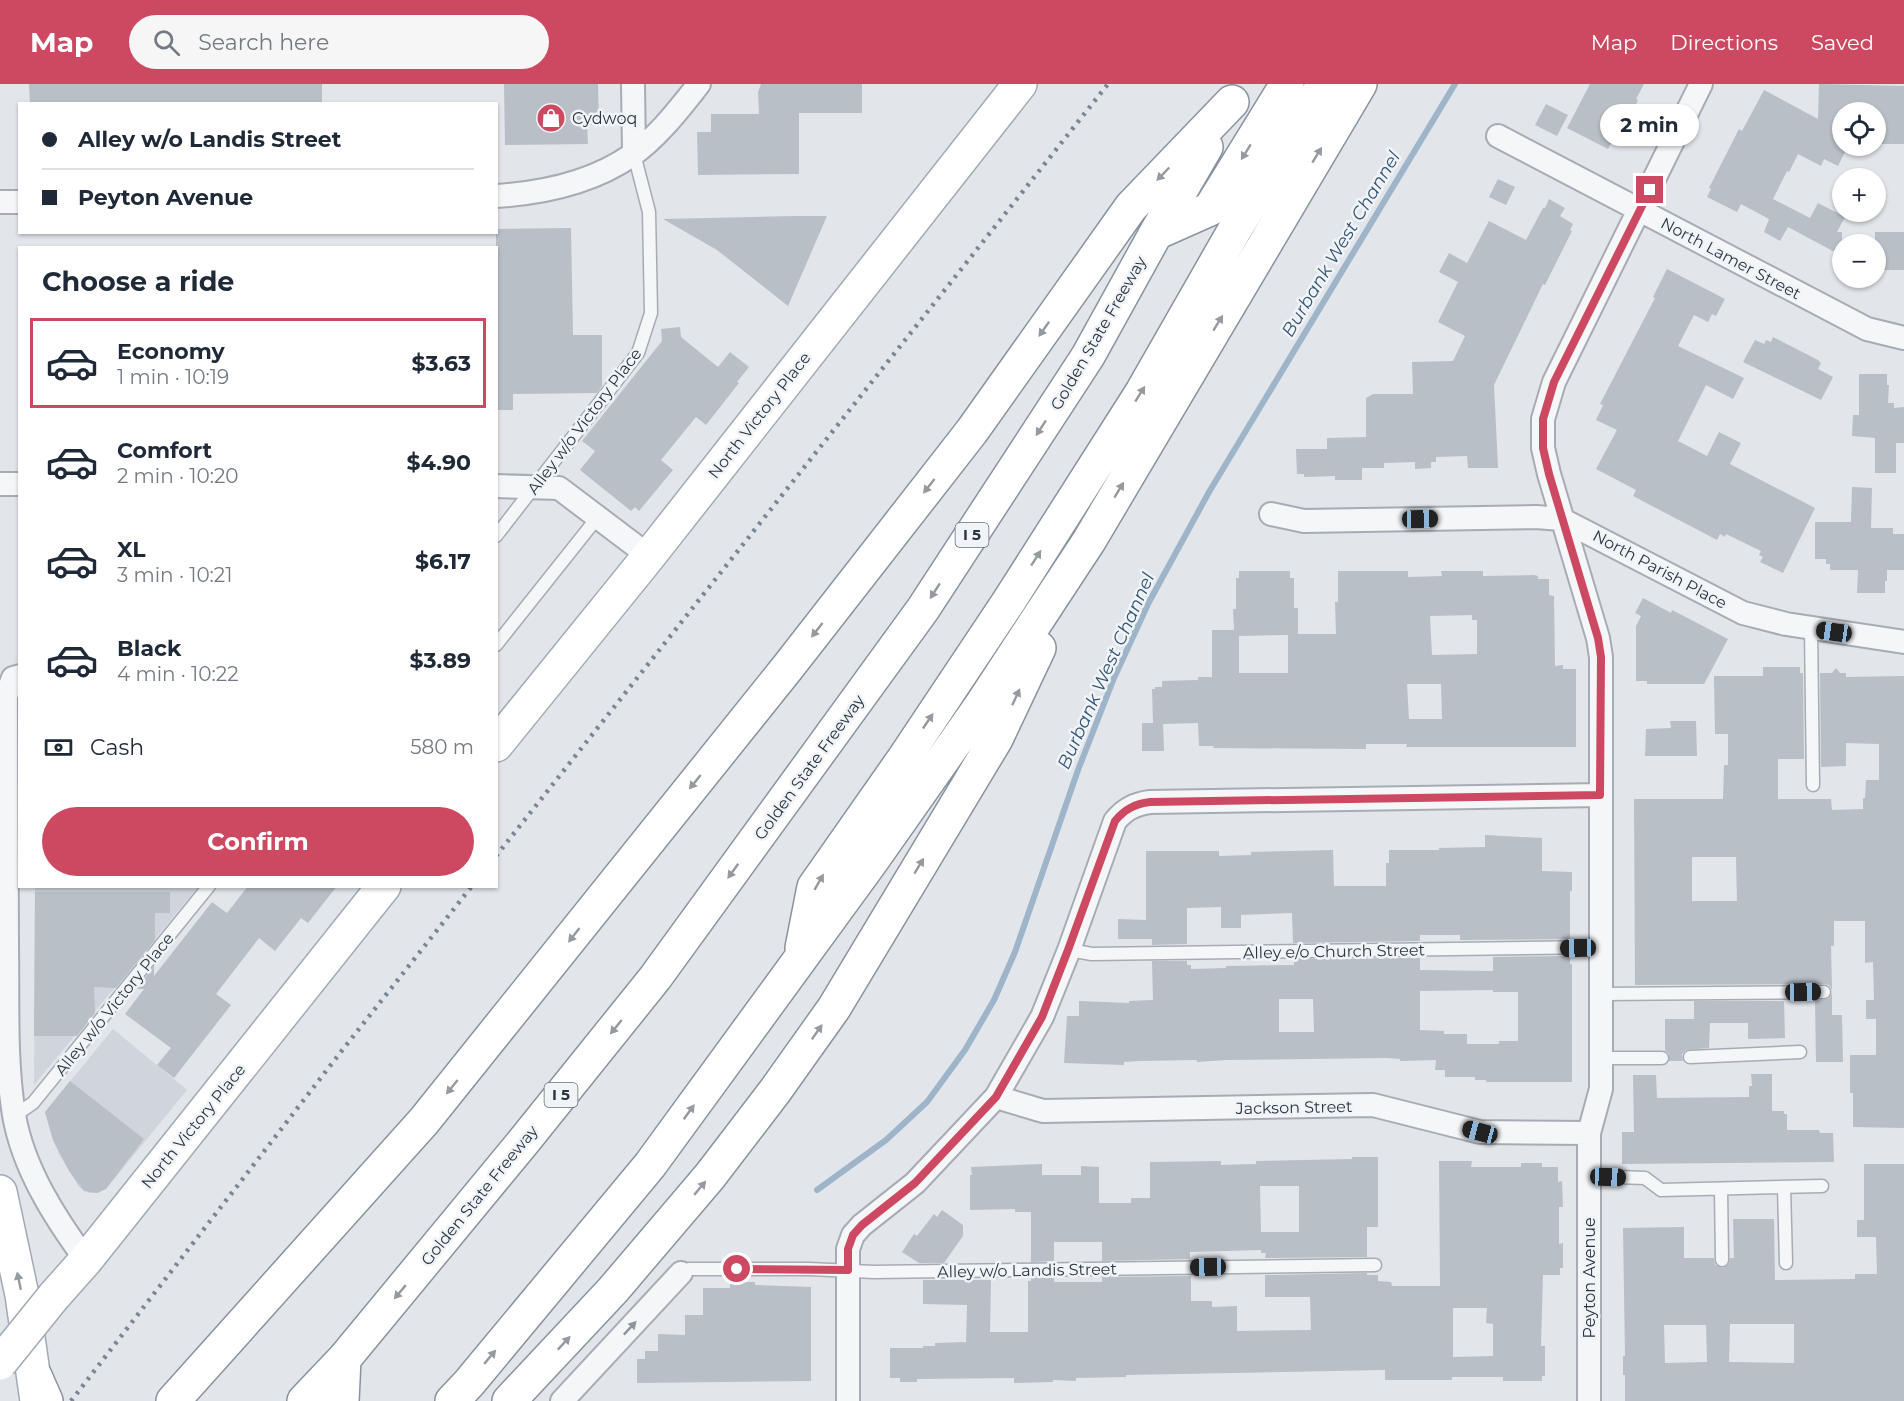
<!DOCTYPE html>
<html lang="en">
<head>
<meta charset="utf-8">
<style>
  :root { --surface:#fff; --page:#f6f6f7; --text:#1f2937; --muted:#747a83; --line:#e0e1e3; --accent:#cd4962 }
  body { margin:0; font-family:Montserrat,sans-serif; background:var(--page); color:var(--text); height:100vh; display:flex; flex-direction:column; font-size:22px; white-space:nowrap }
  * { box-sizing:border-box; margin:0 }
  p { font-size:20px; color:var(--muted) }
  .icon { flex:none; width:33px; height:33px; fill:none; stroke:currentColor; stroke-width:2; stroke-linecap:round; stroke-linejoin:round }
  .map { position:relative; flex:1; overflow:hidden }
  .side { position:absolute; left:18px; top:162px; width:480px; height:642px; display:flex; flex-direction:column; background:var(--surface); border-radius:0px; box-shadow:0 2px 4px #0004 }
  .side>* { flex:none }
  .top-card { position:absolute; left:18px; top:18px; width:480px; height:132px; border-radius:0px; box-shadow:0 2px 4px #0004; display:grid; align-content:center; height:132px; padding:0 24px; background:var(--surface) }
  .tools { position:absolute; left:1832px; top:18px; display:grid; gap:12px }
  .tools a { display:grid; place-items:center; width:54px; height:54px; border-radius:50%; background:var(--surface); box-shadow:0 2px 4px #0004; font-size:30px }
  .end { position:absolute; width:27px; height:27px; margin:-14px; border:8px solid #cd4962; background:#fff; box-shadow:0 0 0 3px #fff }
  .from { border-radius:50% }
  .bubble { position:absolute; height:42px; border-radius:21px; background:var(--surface); box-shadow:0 2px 4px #0004; font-size:20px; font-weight:700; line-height:42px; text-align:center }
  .car { position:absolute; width:18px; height:36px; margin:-18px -9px; border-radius:8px; box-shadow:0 0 4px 2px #0007; background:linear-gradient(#222 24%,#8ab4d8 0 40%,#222 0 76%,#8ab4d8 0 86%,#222 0) }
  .top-card b { display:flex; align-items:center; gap:21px; height:57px; font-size:22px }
  .top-card b+b { border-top:2px solid var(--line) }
  .top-card i { width:15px; height:15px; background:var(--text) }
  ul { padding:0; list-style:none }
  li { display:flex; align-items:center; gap:18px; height:90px; margin:0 12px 9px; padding:0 12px; border:3px solid transparent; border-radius:0px }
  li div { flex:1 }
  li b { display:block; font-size:22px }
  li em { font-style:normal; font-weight:700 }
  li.current { border-color:var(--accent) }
  li>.icon { width:54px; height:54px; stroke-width:1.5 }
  h2 { padding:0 24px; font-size:27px; line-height:72px }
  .pay { display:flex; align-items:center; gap:15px; height:66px; padding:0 24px; font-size:22px }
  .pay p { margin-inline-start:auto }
  .button { display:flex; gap:12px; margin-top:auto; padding:12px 24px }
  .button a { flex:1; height:69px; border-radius:36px; background:var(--accent); color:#fff; font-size:24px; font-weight:700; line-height:69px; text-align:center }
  header { display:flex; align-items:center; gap:36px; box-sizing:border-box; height:84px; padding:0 30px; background:var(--accent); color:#fff }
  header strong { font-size:28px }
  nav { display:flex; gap:33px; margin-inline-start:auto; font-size:21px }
  .search { width:420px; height:54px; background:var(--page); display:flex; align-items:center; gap:15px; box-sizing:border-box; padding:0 21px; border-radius:33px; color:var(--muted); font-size:22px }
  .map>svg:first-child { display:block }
  .built { fill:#d0d4dc }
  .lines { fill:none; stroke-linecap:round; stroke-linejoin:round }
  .stream { stroke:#9db4c9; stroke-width:6 }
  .building { fill:#b9bfc7; fill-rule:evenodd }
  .service-casing { stroke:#a7acb4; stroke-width:15 }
  .minor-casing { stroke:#a7acb4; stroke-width:26 }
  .primary-casing { stroke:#a1aab6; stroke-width:36 }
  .motorway-casing { stroke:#8993a0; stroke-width:36 }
  .service { stroke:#f4f6f8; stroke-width:12 }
  .minor { stroke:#f4f6f8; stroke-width:22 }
  .primary { stroke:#fff; stroke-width:33 }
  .motorway { stroke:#fff; stroke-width:33 }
  .rail { stroke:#7b8593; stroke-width:4.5; stroke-dasharray:3 6; stroke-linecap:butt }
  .primary-bridge-casing { stroke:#a1aab6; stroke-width:36; stroke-linecap:butt }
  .primary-bridge { stroke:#fff; stroke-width:33 }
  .oneway { fill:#949aa0 }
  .oneway2 { fill:#8f959d }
  .route { stroke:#cd4962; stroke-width:8 }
  .labels { text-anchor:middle; stroke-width:5; stroke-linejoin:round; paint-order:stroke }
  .shield { fill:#f1f4f7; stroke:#666e78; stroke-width:1.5 }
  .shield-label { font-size:15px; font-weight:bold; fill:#2a3442 }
  .poi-label { font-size:16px; fill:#2a3442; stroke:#f1f4f7; text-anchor:start }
  .street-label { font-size:16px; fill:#2a3442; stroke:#f1f4f7 }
  .water-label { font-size:18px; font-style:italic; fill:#345475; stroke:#f1f4f7 }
</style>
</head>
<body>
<header>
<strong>Map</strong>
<div class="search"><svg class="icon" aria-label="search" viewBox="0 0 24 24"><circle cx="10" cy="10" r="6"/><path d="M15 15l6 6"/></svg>Search here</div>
<nav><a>Map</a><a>Directions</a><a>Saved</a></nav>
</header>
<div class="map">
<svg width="1904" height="1317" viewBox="0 0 1904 1317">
  <rect width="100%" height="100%" fill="#e2e5ea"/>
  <!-- built -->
  <path class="built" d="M35,803H198L34,1001Z
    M113,945L187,1006L106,1105L97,1109H89L79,1103L59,1070L53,1056L45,1028Z"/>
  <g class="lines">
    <!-- stream -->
    <path class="stream" d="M817,1106L886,1056L927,1018L965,966L994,916L1015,868L1078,686L1114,594L1149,518L1209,408L1455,0"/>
  </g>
  <!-- building -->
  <path class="building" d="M29,0H322V20H30Z
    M504,0H598L599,40L587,41L588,60L505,61Z
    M761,0H862V29H799V90L698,91L697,48H711V30H759L758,8Z
    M1590,0H1644L1636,15L1638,16L1620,54L1615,52L1608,65L1567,44Z
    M1819,0L1904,2V60H1875V28H1842V62H1848L1838,82L1824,75L1821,82L1798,70L1789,88L1787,87L1773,115L1810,134L1818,119L1845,133L1837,148H1842V172L1788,143L1780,157L1764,148L1769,135L1741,120L1737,128L1707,113L1711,105L1709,104L1739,45L1742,47L1764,6L1818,35Z
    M1546,20L1568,31L1557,52L1535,41Z
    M1498,95L1515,103L1506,121L1489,113Z
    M1549,115L1565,124L1560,132L1573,140L1570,146L1572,147L1545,201L1543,200L1494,301L1498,384H1468L1467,372L1436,373V378H1431V384L1415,385V378L1384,379V384H1362V396H1335V392L1304,393V390H1297L1296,365H1327V354L1366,353V314L1373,310H1413L1412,278L1453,277L1465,252L1438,238L1458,198L1439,188L1449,169L1467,179L1489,137L1526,156L1543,124H1545Z
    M796,132H827L788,222L717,166L663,135Z
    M571,144L573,251H602V302L597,309L513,310V326H496V145Z
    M1875,148H1904V186H1875Z
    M1667,185L1725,215L1716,232L1712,230L1708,238L1694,231L1678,262L1744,294L1733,315L1706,301L1678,357L1707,372L1719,348L1741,359L1730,380L1815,424L1783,489L1760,478L1763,473L1759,471L1761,467L1726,450L1725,453L1720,450L1717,456L1633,412L1636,406L1596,385L1617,346L1596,336L1603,321L1600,320L1655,214L1653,213Z
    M680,243L681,253L718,283L730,268L749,283L737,298L739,299L706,341L696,333L661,376L673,386L639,427L635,423L631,427L580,386L595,367L582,357L662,257L661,245Z
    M1773,253L1818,276L1821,279L1818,285L1833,293L1821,316L1743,278L1755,256L1764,260L1766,256L1771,258Z
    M1859,290H1887V301H1889L1888,319H1894V324L1904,323V359H1896V389H1875V354L1852,352L1853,331H1859Z
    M1852,403L1872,404L1871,444H1893V450H1904V486H1887V497H1885V509H1857L1858,486H1830V480H1826V475H1815V438H1851Z
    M1239,487H1290V494H1294V524H1298V550H1336L1335,518H1338V487H1408V493L1442,492L1441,487H1483V492L1534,491L1538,492V495H1549V511L1554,512L1555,582L1563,581V585H1576V663H1406L1407,660H1366V665L1213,664L1214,662H1199L1198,639L1163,640L1164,667H1142V639H1153L1152,605H1155V603H1162V597L1198,596V593H1212V546H1234L1233,525H1236V494H1239ZM1472,531V536H1477V570L1432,571L1430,532ZM1288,551V589H1239V552ZM1407,600H1441L1442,635H1409Z
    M1643,514L1671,529L1672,526L1728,555L1704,600H1647V597H1636V542L1641,532L1635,529Z
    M1763,583H1800V589H1803L1804,675H1778V715H1831L1832,726L1863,725V714H1865L1866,696H1879V660L1846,659V682L1821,683L1820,589H1832L1836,584L1840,589H1846V593L1904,592V1044L1853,1043V1009H1850V971H1876V935H1866V916H1874L1873,878L1865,879V837H1834V862H1831L1832,906L1829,901L1824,900L1635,901L1634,715H1723L1724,681H1728V650H1715L1714,592H1763ZM1692,773H1736L1737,817H1692Z
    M1670,637H1696L1697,672H1645L1646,645L1671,644Z
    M1485,751L1542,754V787L1572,788V807H1570V855L1460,856V851H1420V857L1293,859L1292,829L1241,831V844H1221V823L1187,824V860L1152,861V855H1118V835L1146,836V767H1219V772L1251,771V768L1333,766L1334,802H1386V779H1389V766H1439V764L1485,763Z
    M248,802H337L308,839L301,834L275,867L259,854L216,910L231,921L174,994L157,981L171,964L125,930L144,905H136L154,882V892L212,818L227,829Z
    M35,808H170V829H155V856L116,904L94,903L95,929L77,952H34Z
    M1570,872V880H1572V998H1486V996H1475V993H1445V986H1435L1436,976L1400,977V975L1387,974L1226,976L1197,978V976L1139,977L1124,978V981L1064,979L1067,932H1079V917L1129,919V917L1153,916L1152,877H1187V881H1191V885L1226,884V882L1294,881V875L1420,874V886L1493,887V873ZM1493,906V908H1518V957H1499V960H1467V950H1444V947L1420,946V907ZM1279,915H1313L1314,948H1279Z
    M1832,910V931H1842L1843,978H1816L1815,916L1828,915Z
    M1694,917H1784L1785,954L1748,955V939H1710L1709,964L1686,966L1682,970L1683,977H1669V970L1665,966V935H1694Z
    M1751,990H1772V1027H1784V1030H1787V1046H1819L1820,1049H1833L1834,1078L1622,1080V1048H1634L1633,991H1656L1657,1014L1749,1013V1002H1752Z
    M70,997L144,1055L106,1105L97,1109L84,1107L69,1087L53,1056L45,1028Z
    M1352,1073H1378V1143H1367V1173L1265,1174L1266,1169H1261V1166L1190,1168V1175L1102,1177V1158H1054V1177L1031,1178V1128H1015V1125L970,1126V1091H972L971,1083L1042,1080V1091H1081V1082L1099,1083V1119H1131V1114H1150V1078L1221,1077V1081L1256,1080V1077L1352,1075ZM1260,1102H1299V1148H1261Z
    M1439,1077H1472L1471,1083H1521V1079H1542V1083H1558V1098L1562,1097L1563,1123H1559V1160L1563,1159V1184H1560V1191H1543L1541,1262H1545V1292H1542V1297H1503V1293H1452V1296H1385V1286L1126,1291V1293L1076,1294V1297L1053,1296V1298L1014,1299V1294L917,1295V1298H900V1294H890V1264H923V1262H935V1259L966,1258L967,1221L923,1220V1196H991L990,1248H1028V1197H1031V1194H1054V1198H1102V1193L1191,1192V1217H1212V1223L1237,1222V1247L1311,1246L1310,1213H1265V1191L1367,1189V1191H1378V1197L1391,1198L1392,1202H1440ZM1453,1224H1487L1486,1239L1493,1240V1272L1453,1273Z
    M1864,1080H1904V1317H1625V1291H1623V1272H1625L1623,1144L1684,1143V1174H1714L1715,1181L1723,1184L1729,1180L1730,1174H1734L1733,1135H1774L1775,1196L1855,1195V1190H1877L1876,1153H1857V1136H1864ZM1730,1240H1794V1279L1729,1278ZM1664,1241H1706L1707,1278L1665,1279Z
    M942,1126L963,1141V1152L944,1179H919L902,1168L914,1150L917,1152L934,1130L937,1133Z
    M730,1198H755V1201L811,1203V1297L637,1299V1275H645V1267H658V1250L685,1251V1231H703V1204H730Z"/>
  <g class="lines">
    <!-- service casing -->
    <g class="service-casing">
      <path id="service" d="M496,452L638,269L651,229L649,128L634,70
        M1811,544L1813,701
        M496,561L597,434
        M1069,866L1092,870L1601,863
        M1601,910L1824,908
        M1690,973L1800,968
        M1600,974H1662
        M14,1032L33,1019L209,802
        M1589,1092L1645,1094L1661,1106L1822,1102
        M1784,1103L1786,1179
        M1721,1105L1722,1176
        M681,1189L689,1185H809L874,1188L1375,1181"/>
    </g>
    <!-- minor casing -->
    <g class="minor-casing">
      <path id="minor" d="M633,0L634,70
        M1498,52L1867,245L1904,254
        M496,112C544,109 592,99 632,71C658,53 679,25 699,0
        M0,118H20
        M0,400H20
        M496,402L559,404L649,472
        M1271,430L1304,437L1536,433L1561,435L1743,529L1786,540L1904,558
        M20,592L13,594L6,612C6,696 7,779 7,863C8,918 5,975 14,1031C23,1084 55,1134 86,1176
        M996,1013L1043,1027L1373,1021L1480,1048L1589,1049
        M562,1317L681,1189
        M848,1317V1165L853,1151L862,1141L915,1099L996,1013L1042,933L1069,866L1115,737C1125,725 1135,720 1150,718L1600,711
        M1589,1317V1049L1601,1005V573L1598,554L1549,390L1543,364V335L1554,298L1701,0"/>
    </g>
    <!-- primary casing -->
    <g class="primary-casing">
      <path id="primary" d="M496,661L649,472L1020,0
        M0,1108L22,1211L37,1317
        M54,1212L86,1176L384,802"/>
    </g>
    <!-- motorway casing -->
    <g class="motorway-casing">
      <path id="motorway" d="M1156,149L1210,125L1287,0
        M802,864L814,803L905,673L1009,517L1142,308L1234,147L1324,0
        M35,1292L46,1317
        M173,1317L424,1037L788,583L972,347L1131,123L1232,18
        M304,1317L344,1275L524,1057L655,894L923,525L1088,272L1156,149L1206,63
        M342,1317L344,1275
        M452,1317L469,1299L650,1081L871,778L980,623L1089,457L1360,0
        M509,1317L613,1206L710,1092L775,1007L834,924L996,655L1039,564"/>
    </g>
    <!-- service -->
    <use href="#service" class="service"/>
    <!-- minor -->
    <use href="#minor" class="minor"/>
    <!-- primary -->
    <use href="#primary" class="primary"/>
    <!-- motorway -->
    <use href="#motorway" class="motorway"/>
    <!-- rail -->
    <path class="rail" d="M496,772L1108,0
      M71,1317L340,969L472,802"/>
    <!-- primary-bridge casing -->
    <g class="primary-bridge-casing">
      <path id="primary-bridge" d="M0,1279L54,1212"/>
    </g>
    <!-- primary-bridge -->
    <use href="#primary-bridge" class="primary-bridge"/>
  </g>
  <!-- one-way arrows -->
  <defs><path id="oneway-solid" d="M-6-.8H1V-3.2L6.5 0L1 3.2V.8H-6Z" transform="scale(1.5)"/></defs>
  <g class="oneway">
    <use href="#oneway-solid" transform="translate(1246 68) rotate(122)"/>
    <use href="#oneway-solid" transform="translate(1317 71) rotate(-59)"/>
    <use href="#oneway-solid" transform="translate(1163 90) rotate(134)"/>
    <use href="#oneway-solid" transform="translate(1218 239) rotate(-59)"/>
    <use href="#oneway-solid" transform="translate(1044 245) rotate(125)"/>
    <use href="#oneway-solid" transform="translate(1140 310) rotate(-58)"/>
    <use href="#oneway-solid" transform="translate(1041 344) rotate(123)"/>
    <use href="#oneway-solid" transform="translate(929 402) rotate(128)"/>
    <use href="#oneway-solid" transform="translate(1119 406) rotate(-59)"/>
    <use href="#oneway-solid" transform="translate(1036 474) rotate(-57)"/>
    <use href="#oneway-solid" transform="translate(935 507) rotate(123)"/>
    <use href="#oneway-solid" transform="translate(817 546) rotate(128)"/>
    <use href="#oneway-solid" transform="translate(1016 613) rotate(-65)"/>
    <use href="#oneway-solid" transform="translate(928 637) rotate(-56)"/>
    <use href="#oneway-solid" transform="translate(695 698) rotate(129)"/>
    <use href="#oneway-solid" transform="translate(919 782) rotate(-59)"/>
    <use href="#oneway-solid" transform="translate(733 787) rotate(126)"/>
    <use href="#oneway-solid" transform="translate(819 798) rotate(-60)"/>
    <use href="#oneway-solid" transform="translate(574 851) rotate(128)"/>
    <use href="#oneway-solid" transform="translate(616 943) rotate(129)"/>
    <use href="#oneway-solid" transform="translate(817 948) rotate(-55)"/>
    <use href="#oneway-solid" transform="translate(452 1003) rotate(129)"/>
    <use href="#oneway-solid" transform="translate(689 1028) rotate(-54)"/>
    <use href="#oneway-solid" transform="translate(700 1104) rotate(-50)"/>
    <use href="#oneway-solid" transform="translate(19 1197) rotate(-102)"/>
    <use href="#oneway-solid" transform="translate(400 1208) rotate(130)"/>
    <use href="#oneway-solid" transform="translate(564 1259) rotate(-47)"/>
    <use href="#oneway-solid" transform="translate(490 1273) rotate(-50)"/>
  </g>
  <use class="oneway2" href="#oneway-solid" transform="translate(630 1244) rotate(-47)"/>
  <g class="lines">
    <!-- route -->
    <path class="route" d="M737,1185L848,1186V1165L853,1151L862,1141L915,1099L996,1013L1042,933L1068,866L1115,737C1125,725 1135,720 1150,718L1600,711L1601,573L1598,554L1549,390L1543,364V335L1554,298L1650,106"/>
  </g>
  <!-- icons -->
  <defs>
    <g id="shop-disc" transform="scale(1.5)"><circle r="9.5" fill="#cd4962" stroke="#f1f4f7"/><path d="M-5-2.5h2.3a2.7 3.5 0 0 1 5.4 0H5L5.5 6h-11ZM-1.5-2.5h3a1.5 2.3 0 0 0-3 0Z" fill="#fff"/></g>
  </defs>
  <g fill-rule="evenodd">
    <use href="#shop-disc" x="551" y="34"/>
  </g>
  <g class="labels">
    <!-- shield labels -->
    <g class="shield">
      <rect x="955.5" y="439" width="33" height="24" rx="4.5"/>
      <rect x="544.5" y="999" width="33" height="24" rx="4.5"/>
    </g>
    <g class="shield-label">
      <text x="972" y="456">I 5</text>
      <text x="561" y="1016">I 5</text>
    </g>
    <!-- poi labels -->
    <g class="poi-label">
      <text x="572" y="40">Cydwoq</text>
    </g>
    <!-- street labels -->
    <g class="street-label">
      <text transform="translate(1731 174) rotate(28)" y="6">North Lamer Street</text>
      <text transform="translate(1098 249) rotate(-60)" y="6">Golden State Freeway</text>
      <text transform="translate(759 331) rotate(-52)" y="6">North Victory Place</text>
      <text transform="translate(584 337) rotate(-53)" y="6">Alley w/o Victory Place</text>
      <text transform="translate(1660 485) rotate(28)" y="6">North Parish Place</text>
      <text transform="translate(809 683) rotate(-54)" y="6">Golden State Freeway</text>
      <text transform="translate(1334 867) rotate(-1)" y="6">Alley e/o Church Street</text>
      <text transform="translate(114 920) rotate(-51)" y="6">Alley w/o Victory Place</text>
      <text transform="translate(1294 1023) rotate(-1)" y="6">Jackson Street</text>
      <text transform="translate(193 1042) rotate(-51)" y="6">North Victory Place</text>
      <text transform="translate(479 1111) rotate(-51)" y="6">Golden State Freeway</text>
      <text transform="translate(1027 1186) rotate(-1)" y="6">Alley w/o Landis Street</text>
      <text transform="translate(1589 1194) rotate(-90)" y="6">Peyton Avenue</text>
    </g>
    <!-- water labels -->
    <g class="water-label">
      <text transform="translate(1341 160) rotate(-59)" y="6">Burbank West Channel</text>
      <text transform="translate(1106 587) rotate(-66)" y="6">Burbank West Channel</text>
    </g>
  </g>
</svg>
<div class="tools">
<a><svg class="icon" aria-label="locate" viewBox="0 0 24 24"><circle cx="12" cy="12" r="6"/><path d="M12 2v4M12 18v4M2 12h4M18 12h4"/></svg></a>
<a>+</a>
<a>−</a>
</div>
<i class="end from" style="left:737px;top:1185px"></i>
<i class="end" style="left:1650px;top:106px"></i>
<div class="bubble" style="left:1600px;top:20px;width:99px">2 min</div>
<i class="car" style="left:1420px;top:435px;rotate:89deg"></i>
<i class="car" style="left:1834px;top:548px;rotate:278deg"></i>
<i class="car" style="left:1578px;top:864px;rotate:269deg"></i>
<i class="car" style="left:1803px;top:908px;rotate:89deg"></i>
<i class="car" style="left:1480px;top:1048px;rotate:285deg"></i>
<i class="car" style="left:1608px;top:1093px;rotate:92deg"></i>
<i class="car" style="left:1208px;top:1183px;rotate:269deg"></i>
<div class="top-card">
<b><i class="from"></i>Alley w/o Landis Street</b>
<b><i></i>Peyton Avenue</b>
</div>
<section class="side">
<h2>Choose a ride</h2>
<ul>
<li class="current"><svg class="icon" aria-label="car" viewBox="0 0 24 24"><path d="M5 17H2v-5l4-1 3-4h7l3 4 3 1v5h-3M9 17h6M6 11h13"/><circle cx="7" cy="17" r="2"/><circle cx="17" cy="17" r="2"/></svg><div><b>Economy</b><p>1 min · 10:19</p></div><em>$3.63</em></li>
<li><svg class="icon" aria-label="car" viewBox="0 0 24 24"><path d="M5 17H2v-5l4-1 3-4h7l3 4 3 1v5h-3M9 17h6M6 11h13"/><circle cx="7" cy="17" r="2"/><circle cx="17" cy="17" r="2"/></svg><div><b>Comfort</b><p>2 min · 10:20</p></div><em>$4.90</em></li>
<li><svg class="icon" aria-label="car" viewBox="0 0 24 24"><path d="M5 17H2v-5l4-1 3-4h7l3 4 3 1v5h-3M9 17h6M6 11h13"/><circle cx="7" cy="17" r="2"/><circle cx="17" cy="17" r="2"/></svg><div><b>XL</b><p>3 min · 10:21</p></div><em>$6.17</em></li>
<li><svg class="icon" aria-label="car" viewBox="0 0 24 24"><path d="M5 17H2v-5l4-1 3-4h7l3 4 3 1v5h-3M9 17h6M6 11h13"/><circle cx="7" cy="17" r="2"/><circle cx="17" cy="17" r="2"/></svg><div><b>Black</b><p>4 min · 10:22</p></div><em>$3.89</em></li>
</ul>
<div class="pay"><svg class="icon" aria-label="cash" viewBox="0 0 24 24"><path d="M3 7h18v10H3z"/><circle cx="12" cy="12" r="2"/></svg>Cash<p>580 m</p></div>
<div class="button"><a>Confirm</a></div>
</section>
</div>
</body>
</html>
